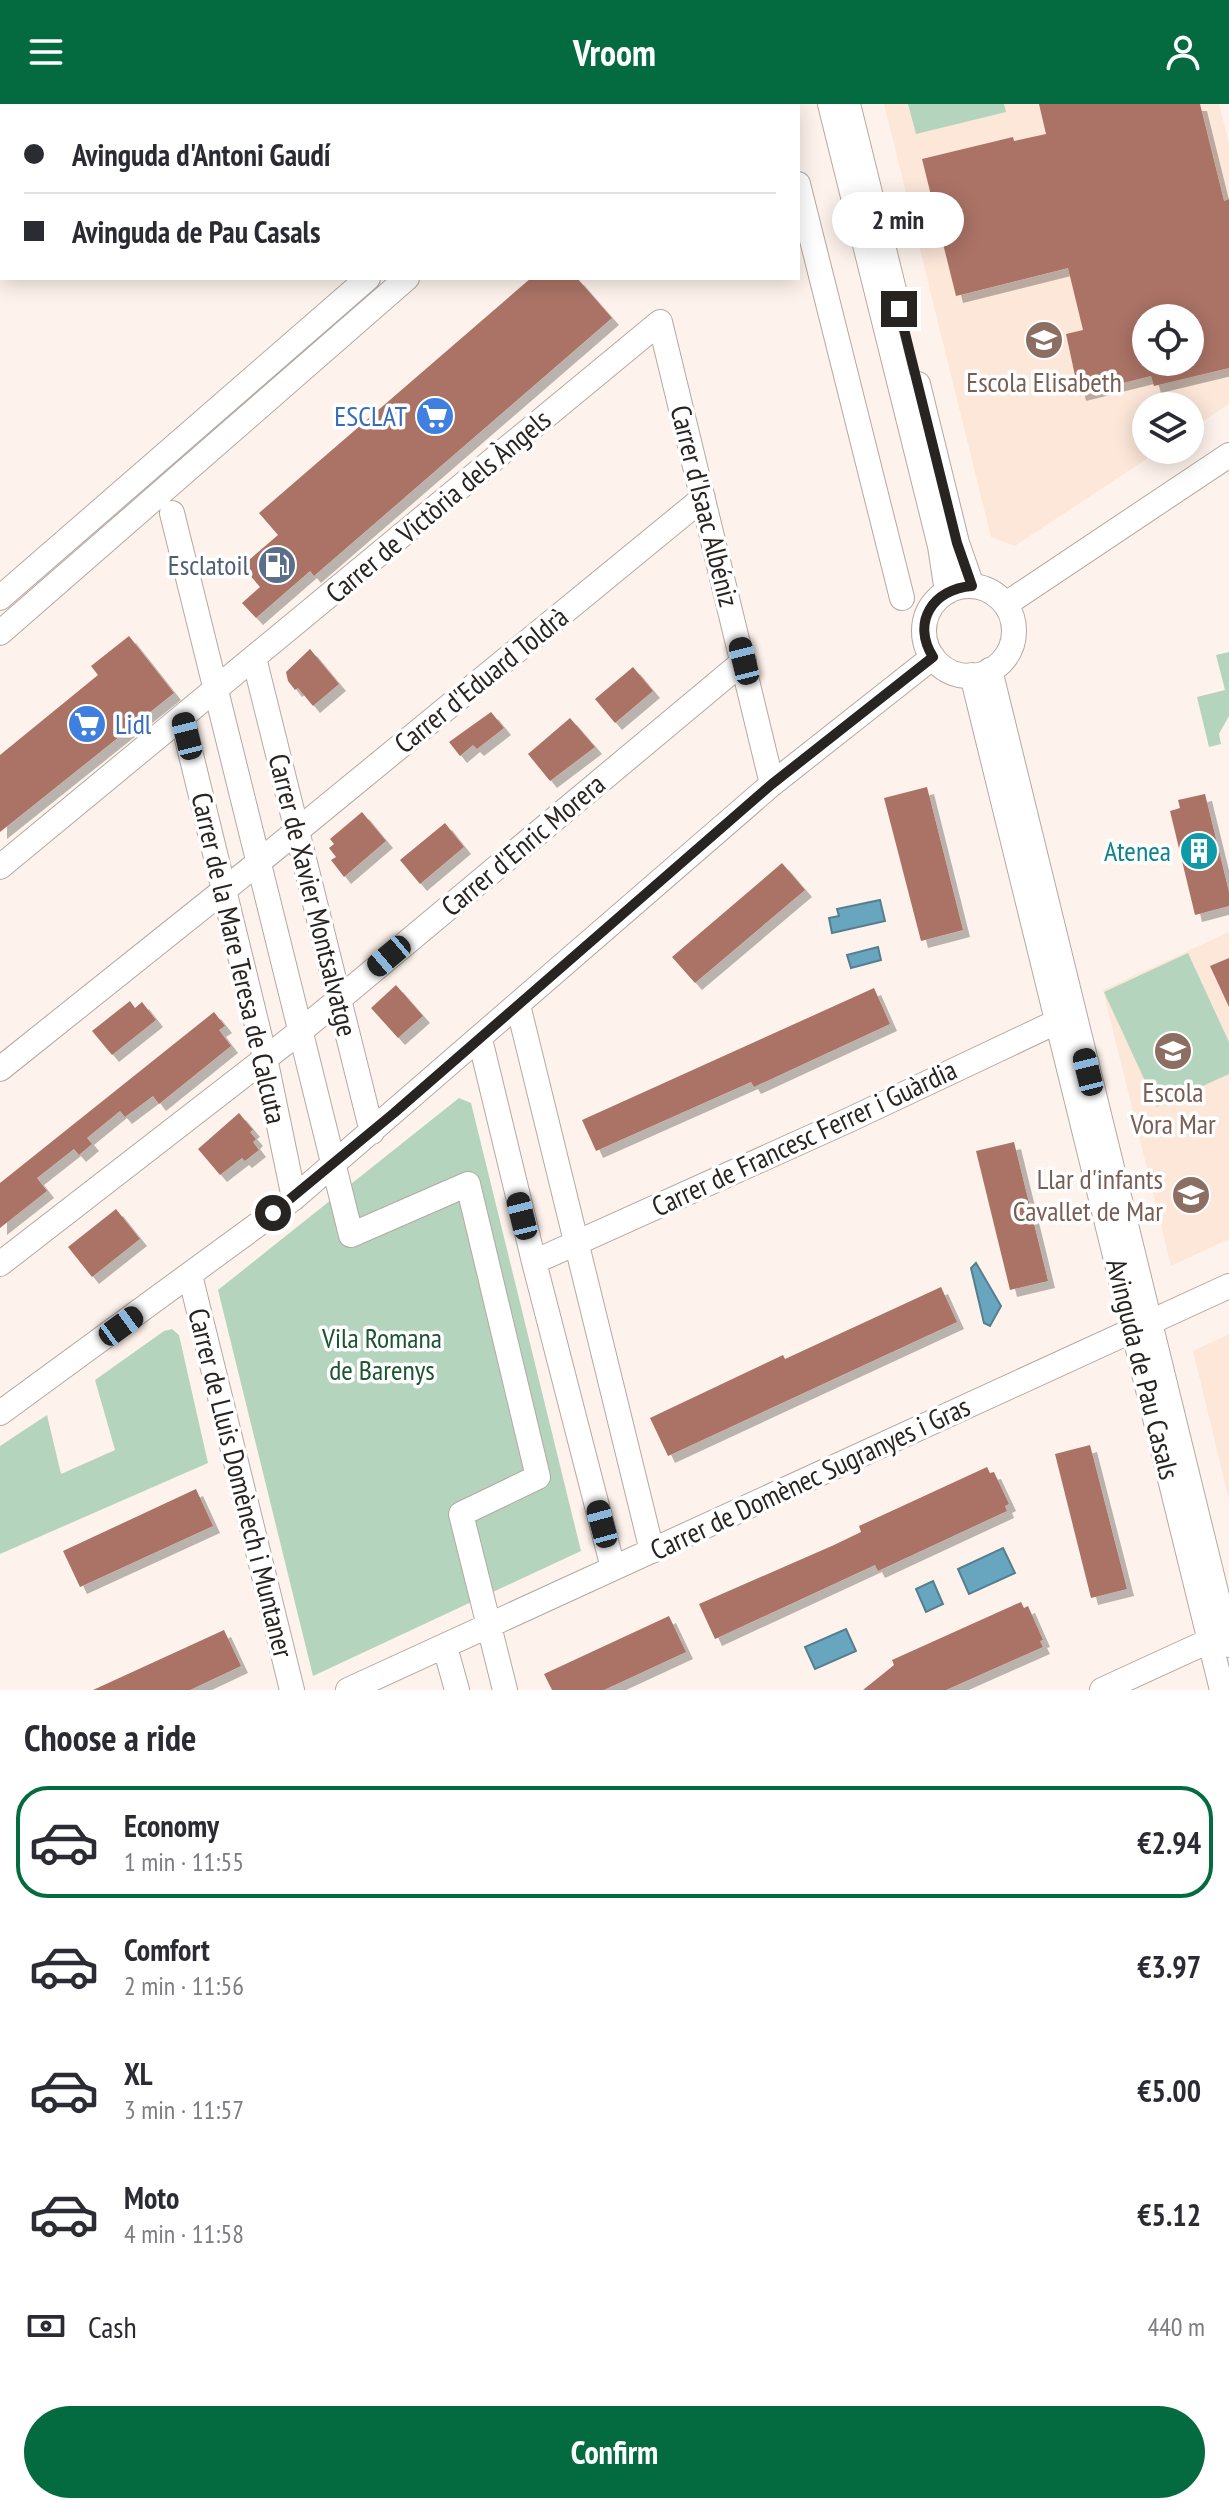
<!DOCTYPE html>
<html lang="en">
<head>
<meta charset="utf-8">
<style>
  :root { --surface:#fff; --page:#f7f7f7; --text:#2b2b33; --muted:#7c7c81; --line:#e1e1e2; --accent:#046b40 }
  body { margin:0; font-family:"PT Sans Narrow",sans-serif; background:var(--page); color:var(--text); height:100vh; display:flex; flex-direction:column; font-size:30px; white-space:nowrap }
  * { box-sizing:border-box; margin:0 }
  p { font-size:26px; color:var(--muted) }
  .icon { flex:none; width:44px; height:44px; fill:none; stroke:currentColor; stroke-width:2; stroke-linecap:round; stroke-linejoin:round }
  .map { position:relative; height:1586px; overflow:hidden }
  .details { display:flex; flex-direction:column; background:var(--surface); flex:1 }
  .details>* { flex:none }
  .guide { position:absolute; left:0px; top:0px; width:800px; height:176px; box-shadow:0 4px 20px #0003; display:grid; align-content:center; height:176px; padding:0 24px; background:var(--surface) }
  .tools { position:absolute; left:1132px; top:200px; display:grid; gap:16px }
  .tools a { display:grid; place-items:center; width:72px; height:72px; border-radius:50%; background:var(--surface); box-shadow:0 4px 20px #0003; font-size:40px }
  .end { position:absolute; width:36px; height:36px; margin:-18px; border:10px solid #282421; background:#fff; box-shadow:0 0 0 4px #fff }
  .from { border-radius:50% }
  .bubble { position:absolute; height:56px; border-radius:28px; background:var(--surface); box-shadow:0 4px 20px #0003; font-size:26px; font-weight:700; line-height:56px; text-align:center }
  .car { position:absolute; width:24px; height:48px; margin:-24px -12px; border-radius:10px; box-shadow:0 0 6px 2px #0007; background:linear-gradient(#222 24%,#8ab4d8 0 40%,#222 0 76%,#8ab4d8 0 86%,#222 0) }
  .guide b { display:flex; align-items:center; gap:28px; height:76px; font-size:30px }
  .guide b+b { border-top:2px solid var(--line) }
  .guide i { width:20px; height:20px; background:var(--text) }
  ul { padding:0; list-style:none }
  li { display:flex; align-items:center; gap:24px; height:112px; margin:0 16px 12px; padding:0 8px; border:4px solid transparent; border-radius:32px }
  li div { flex:1 }
  li b { display:block; font-size:30px }
  li em { font-style:normal; font-weight:700 }
  li.current { border-color:var(--accent) }
  li>.icon { width:72px; height:72px; stroke-width:1.5 }
  h2 { padding:0 24px; font-size:36px; line-height:96px }
  .pay { display:flex; align-items:center; gap:20px; height:88px; padding:0 24px; font-size:30px }
  .pay p { margin-inline-start:auto }
  .primary-button { display:flex; gap:16px; margin-top:auto; padding:16px 24px }
  .primary-button a { flex:1; height:92px; border-radius:48px; background:var(--accent); color:#fff; font-size:32px; font-weight:700; line-height:92px; text-align:center }
  header { display:flex; justify-content:space-between; align-items:center; height:104px; padding:0 24px; background:var(--accent); color:#fff; font-size:36px; font-weight:700 }
  .map>svg:first-child { display:block }
  .education { fill:#fce7d9; fill-rule:evenodd }
  .green { fill:#b5d4bd }
  .water { fill:#68a6c0; stroke:#557f90; stroke-width:2 }
  .building { fill:#ab7366; fill-rule:evenodd; filter:url(#shadow) }
  .lines { fill:none; stroke-linecap:round; stroke-linejoin:round }
  .minor-casing { stroke:#b3a9a2; stroke-width:26 }
  .minor { stroke:#fff; stroke-width:24 }
  .route { stroke:#282421; stroke-width:10 }
  .labels { text-anchor:middle; stroke-width:7; stroke-linejoin:round; paint-order:stroke }
  .education-label { font-size:28px; fill:#785e54; stroke:#fff }
  .shop-label { font-size:28px; fill:#366cbe; stroke:#fff; text-anchor:end }
  .street-label { font-size:28px; fill:#282421; stroke:#fff }
  .service-label { font-size:28px; fill:#4e5e75; stroke:#fff; text-anchor:end }
  .culture-label { font-size:28px; fill:#0d838f; stroke:#fff; text-anchor:end }
  .park-label { font-size:28px; fill:#1b5532; stroke:#fff }
</style>
</head>
<body>
<header><svg class="icon" aria-label="menu" viewBox="0 0 24 24"><path d="M4 6h16M4 12h16M4 18h16"/></svg>Vroom<svg class="icon" aria-label="person" viewBox="0 0 24 24"><circle cx="12" cy="8" r="4"/><path d="M4 21q1-7 8-7t8 7"/></svg></header>
<div class="map">
<svg width="1229" height="1586" viewBox="0 0 1229 1586">
  <defs>
    <filter id="shadow"><feDropShadow dx="7" dy="7" stdDeviation="0" flood-color="#0004"/></filter>
  </defs>
  <rect width="100%" height="100%" fill="#fef3ec"/>
  <!-- education -->
  <path class="education" d="M884,0H1219L1229,39V300L1190,326V302H1146V346H1160L1015,442L991,433ZM1146,214H1190V258H1146Z
    M1229,828V1135L1171,1162L1103,886Z
    M1229,1230V1396L1193,1247Z"/>
  <!-- green -->
  <path class="green" d="M908,0H1004L1006,8L916,30Z
    M1229,548V612L1219,630L1221,640L1209,643L1197,593L1225,586L1216,551Z
    M1188,849L1229,938V970L1157,1003L1104,888Z
    M459,994L471,999L581,1447L313,1572L218,1186Z
    M172,1225L179,1231L208,1359L0,1450V1342L47,1311L61,1370L115,1346L95,1276L164,1227Z"/>
  <!-- water -->
  <path class="water" d="M880,796L885,817L832,829L829,814L839,812L837,805Z
    M878,843L881,856L851,864L847,851Z
    M976,1159L1001,1202L990,1222L984,1219L971,1164Z
    M1003,1444L1015,1469L969,1490L958,1465Z
    M933,1477L943,1500L926,1508L916,1485Z
    M846,1525L856,1547L815,1565L805,1543Z"/>
  <!-- building -->
  <path class="building" d="M1039,0H1200L1224,97L1229,95V264L1154,282L1151,272L1079,290L1066,230L1083,226L1068,164L956,192L922,55L1013,33L1014,37L1046,30ZM1146,214H1190V258H1146Z
    M531,174H577L612,214L314,472L310,467L256,514L242,499L260,483L242,462L278,431L259,409Z
    M129,532L174,589L0,728V651L98,571L91,562Z
    M310,545L339,580L313,602L298,584L295,586L288,577L286,568Z
    M633,563L653,587L615,619L595,595Z
    M491,608L504,624L477,645L473,641L460,652L449,638Z
    M570,614L595,643L550,677L528,650Z
    M927,683L963,826L921,837L884,694Z
    M1205,690L1229,788V802L1195,811L1170,707L1180,704L1178,696Z
    M362,708L386,737L344,773L331,756L336,753L329,744L334,740L330,735Z
    M445,719L464,743L420,780L400,756Z
    M782,759L805,786L695,879L672,853Z
    M1229,854V903L1210,862Z
    M396,881L423,912L398,934L371,904Z
    M874,884L890,920L754,983L751,978L596,1047L582,1016Z
    M130,897L135,904L142,898L156,916L112,951L92,927Z
    M214,908L225,922L219,926L231,942L159,1000L153,992L125,1013L120,1007L87,1034L92,1040L79,1051L74,1045L37,1074L47,1087L0,1124V1079Z
    M239,1009L253,1026L250,1028L256,1035L253,1038L259,1046L245,1057L242,1054L220,1071L198,1045Z
    M1014,1038L1048,1177L1010,1186L976,1047Z
    M116,1105L140,1135L92,1173L68,1143Z
    M941,1183L957,1218L668,1352L650,1314L783,1251L785,1255Z
    M1090,1341L1127,1485L1091,1494L1055,1350Z
    M987,1363L990,1369L994,1368L1009,1400L1005,1402L1007,1407L878,1467L875,1461L715,1535L699,1500L834,1441L861,1428L859,1422Z
    M196,1385L213,1422L80,1483L63,1447Z
    M1021,1498L1024,1504L1028,1502L1043,1536L1040,1537L1043,1543L946,1586H863L894,1561L892,1556Z
    M669,1512L686,1548L604,1586H552L544,1570Z
    M224,1526L241,1562L190,1586H93Z"/>
  <g class="lines">
    <!-- minor casing -->
    <g class="minor-casing">
      <path id="minor" d="M778,0L779,2
        M830,0L940,442L947,488
        M848,0L896,194
        M566,2L568,0
        M605,2L607,0
        M798,80L902,494
        M918,280L957,439L972,482
        M172,409L351,1131L468,1080L538,1373L461,1410L505,1586
        M924 527a45 45 0 1 1 90 0a45 45 0 1 1-90 0Z
        M0,494L368,174
        M1006,500L1229,351
        M0,529L407,174
        M254,554L372,1028
        M990,566L1229,1541
        M972,571L1222,1586
        M182,614L265,954L294,1094
        M0,763L660,218L772,680
        M518,901L652,1447
        M480,935L534,1158L613,1464
        M0,965L259,758L703,394
        M534,1158L849,1016L1069,912
        M0,1160L302,926L744,557
        M190,1171L292,1586
        M0,1309L294,1094L772,680L933,553
        M445,1543L457,1586
        M348,1586L1229,1182
        M1102,1586L1224,1530"/>
    </g>
    <!-- minor -->
    <use href="#minor" class="minor"/>
  </g>
  <g class="lines">
    <!-- route -->
    <path class="route" d="M273,1109L394,1009L772,680L933,553C911,518 933,485 972,482L957,439L899,205"/>
  </g>
  <!-- icons -->
  <defs>
    <g id="school-disc" transform="scale(2)"><circle r="9.5" fill="#8d6e63" stroke="#fff"/><path d="M0-5L7-2L0 1L-7-2ZM-4 1L0 2.5L4 1V4Q0 6-4 4Z" fill="#fff"/></g>
    <g id="supermarket-disc" transform="scale(2)"><circle r="9.5" fill="#3f7fe0" stroke="#fff"/><path d="M-6-5.5h2.5l.6 2H6L4.5 2H-2.5L-4.4-4H-6ZM-1.5 3.2a1.3 1.3 0 1 0 .1 0ZM3 3.2a1.3 1.3 0 1 0 .1 0Z" fill="#fff"/></g>
    <g id="fuel-disc" transform="scale(2)"><circle r="9.5" fill="#5c6f8a" stroke="#fff"/><path d="M-5.5-6h7V0h2V4h1.3V-2.5L3-4.5l.8-.8L6-3V5H2.5V1h-1V6h-7ZM-4.2-4.7v3.2H.2V-4.7Z" fill="#fff"/></g>
    <g id="building-disc" transform="scale(2)"><circle r="9.5" fill="#0f9aa8" stroke="#fff"/><path d="M-4-6H4V6H1V3H-1V6H-4ZM-2.5-4.3h1.7v1.8h-1.7ZM.8-4.3h1.7v1.8H.8ZM-2.5-1h1.7V.8h-1.7ZM.8-1h1.7V.8H.8Z" fill="#fff"/></g>
  </defs>
  <g fill-rule="evenodd">
    <use href="#school-disc" x="1044" y="236"/>
    <use href="#supermarket-disc" x="435" y="312"/>
    <use href="#fuel-disc" x="277" y="461"/>
    <use href="#supermarket-disc" x="87" y="620"/>
    <use href="#building-disc" x="1199" y="747"/>
    <use href="#school-disc" x="1173" y="947"/>
    <use href="#school-disc" x="1191" y="1091"/>
  </g>
  <g class="labels">
    <!-- education labels -->
    <g class="education-label">
      <text x="1044" y="288">Escola Elisabeth</text>
      <text x="1173" y="998">Escola<tspan x="1173" dy="32">Vora Mar</tspan></text>
      <text x="1163" y="1085" text-anchor="end">Llar d'infants<tspan x="1163" dy="32">Cavallet de Mar</tspan></text>
    </g>
    <!-- shop labels -->
    <g class="shop-label">
      <text x="407" y="322">ESCLAT</text>
      <text x="115" y="630" text-anchor="start">Lidl</text>
    </g>
    <!-- street labels -->
    <g class="street-label">
      <text transform="translate(438 402) rotate(-40)" y="10">Carrer de Victòria dels Àngels</text>
      <text transform="translate(705 402) rotate(76)" y="10">Carrer d'Isaac Albéniz</text>
      <text transform="translate(481 576) rotate(-39)" y="10">Carrer d'Eduard Toldrà</text>
      <text transform="translate(523 741) rotate(-40)" y="10">Carrer d'Enric Morera</text>
      <text transform="translate(313 791) rotate(76)" y="10">Carrer de Xavier Montsalvatge</text>
      <text transform="translate(239 854) rotate(77)" y="10">Carrer de la Mare Teresa de Calcuta</text>
      <text transform="translate(804 1034) rotate(-25)" y="10">Carrer de Francesc Ferrer i Guàrdia</text>
      <text transform="translate(1143 1265) rotate(76)" y="10">Avinguda de Pau Casals</text>
      <text transform="translate(810 1374) rotate(-25)" y="10">Carrer de Domènec Sugranyes i Gras</text>
      <text transform="translate(241 1379) rotate(76)" y="10">Carrer de Lluis Domènech i Muntaner</text>
    </g>
    <!-- service labels -->
    <g class="service-label">
      <text x="249" y="471">Esclatoil</text>
    </g>
    <!-- culture labels -->
    <g class="culture-label">
      <text x="1171" y="757">Atenea</text>
    </g>
    <!-- park labels -->
    <g class="park-label">
      <text x="382" y="1244">Vila Romana<tspan x="382" dy="32">de Barenys</tspan></text>
    </g>
  </g>
</svg>
<div class="tools">
<a><svg class="icon" aria-label="locate" viewBox="0 0 24 24"><circle cx="12" cy="12" r="6"/><path d="M12 2v4M12 18v4M2 12h4M18 12h4"/></svg></a>
<a><svg class="icon" aria-label="layers" viewBox="0 0 24 24"><path d="M12 4l9 5-9 5-9-5zM3 14l9 5 9-5"/></svg></a>
</div>
<i class="end from" style="left:273px;top:1109px"></i>
<i class="end" style="left:899px;top:205px"></i>
<div class="bubble" style="left:832px;top:88px;width:132px">2 min</div>
<i class="car" style="left:744px;top:557px;rotate:346deg"></i>
<i class="car" style="left:187px;top:632px;rotate:346deg"></i>
<i class="car" style="left:389px;top:852px;rotate:230deg"></i>
<i class="car" style="left:1088px;top:968px;rotate:346deg"></i>
<i class="car" style="left:522px;top:1112px;rotate:346deg"></i>
<i class="car" style="left:121px;top:1222px;rotate:54deg"></i>
<i class="car" style="left:602px;top:1420px;rotate:345deg"></i>
<div class="guide">
<b><i class="from"></i>Avinguda d'Antoni Gaudí</b>
<b><i></i>Avinguda de Pau Casals</b>
</div>
</div>
<section class="details">
<h2>Choose a ride</h2>
<ul>
<li class="current"><svg class="icon" aria-label="car" viewBox="0 0 24 24"><path d="M5 17H2v-5l4-1 3-4h7l3 4 3 1v5h-3M9 17h6M6 11h13"/><circle cx="7" cy="17" r="2"/><circle cx="17" cy="17" r="2"/></svg><div><b>Economy</b><p>1 min · 11:55</p></div><em>€2.94</em></li>
<li><svg class="icon" aria-label="car" viewBox="0 0 24 24"><path d="M5 17H2v-5l4-1 3-4h7l3 4 3 1v5h-3M9 17h6M6 11h13"/><circle cx="7" cy="17" r="2"/><circle cx="17" cy="17" r="2"/></svg><div><b>Comfort</b><p>2 min · 11:56</p></div><em>€3.97</em></li>
<li><svg class="icon" aria-label="car" viewBox="0 0 24 24"><path d="M5 17H2v-5l4-1 3-4h7l3 4 3 1v5h-3M9 17h6M6 11h13"/><circle cx="7" cy="17" r="2"/><circle cx="17" cy="17" r="2"/></svg><div><b>XL</b><p>3 min · 11:57</p></div><em>€5.00</em></li>
<li><svg class="icon" aria-label="car" viewBox="0 0 24 24"><path d="M5 17H2v-5l4-1 3-4h7l3 4 3 1v5h-3M9 17h6M6 11h13"/><circle cx="7" cy="17" r="2"/><circle cx="17" cy="17" r="2"/></svg><div><b>Moto</b><p>4 min · 11:58</p></div><em>€5.12</em></li>
</ul>
<div class="pay"><svg class="icon" aria-label="cash" viewBox="0 0 24 24"><path d="M3 7h18v10H3z"/><circle cx="12" cy="12" r="2"/></svg>Cash<p>440 m</p></div>
<div class="primary-button"><a>Confirm</a></div>
</section>
</body>
</html>
